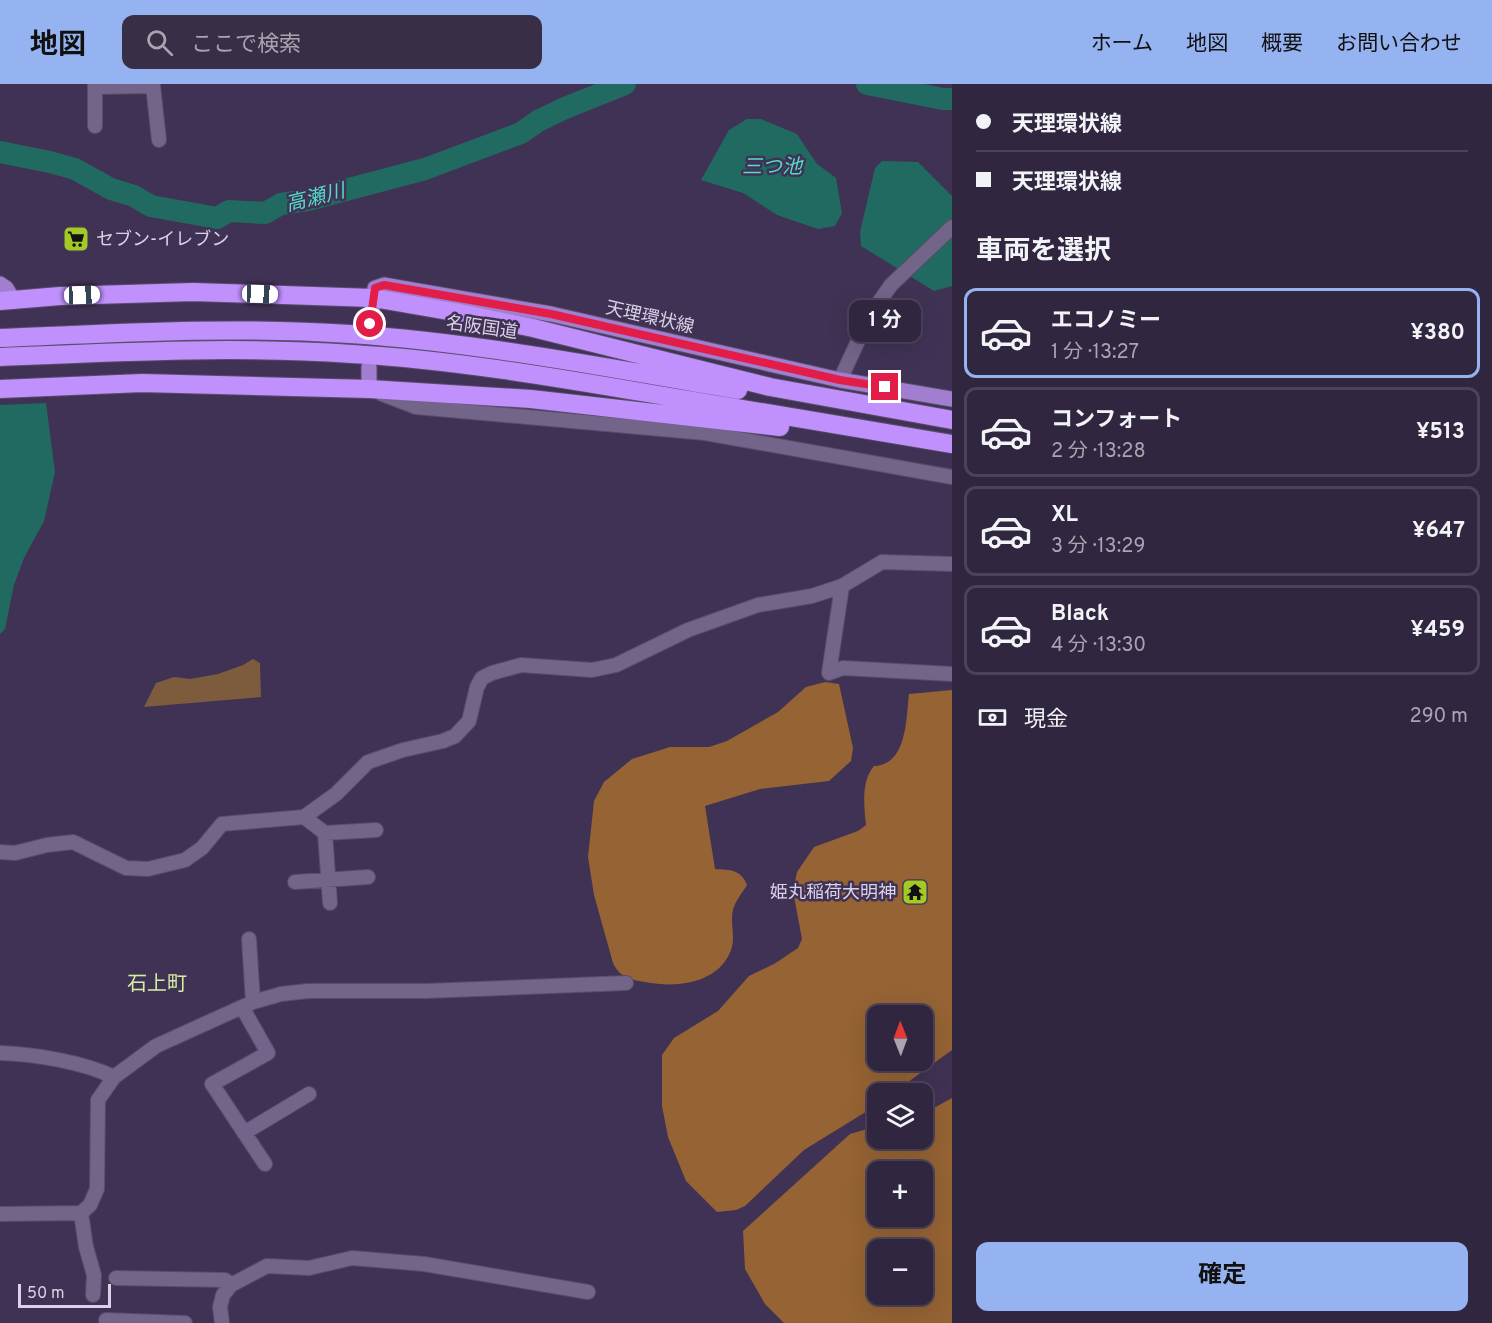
<!DOCTYPE html>
<html lang="ja">
<head>
<meta charset="utf-8">
<style>
  :root { --surface:#30263f; --page:#382e46; --text:#f1f3f6; --muted:#a8a5b0; --line:#4b4359; --accent:#95b2f1 }
  body { margin:0; font-family:Overpass,"Noto Sans JP",sans-serif; background:var(--page); color:var(--text); height:100vh; display:flex; flex-direction:column; font-size:22px; white-space:nowrap }
  * { box-sizing:border-box; margin:0 }
  p { font-size:20px; color:var(--muted) }
  .icon { flex:none; width:33px; height:33px; fill:none; stroke:currentColor; stroke-width:2; stroke-linecap:round; stroke-linejoin:round }
  .map { position:relative; flex:1; overflow:hidden }
  .drawer { display:flex; flex-direction:column; background:var(--surface); width:540px }
  .drawer>* { flex:none }
  .hud { display:grid; align-content:center; height:132px; padding:0 24px; background:var(--surface) }
  .needle { width:39px; rotate:359deg }
  .tools { position:absolute; left:867px; top:921px; display:grid; gap:12px }
  .tools a { display:grid; place-items:center; width:66px; height:66px; border-radius:12px; background:var(--surface); box-shadow:0 6px 24px #0002,0 0 0 2px var(--line); font-size:30px }
  .scale { position:absolute; left:18px; bottom:15px; width:93px; box-sizing:border-box; padding-left:6px; border:3px solid #dad2e8; border-top:0; font-size:16px; line-height:21px; white-space:nowrap; color:#dad2e8; -webkit-text-stroke:4px #403254; paint-order:stroke }
  .end { position:absolute; width:27px; height:27px; margin:-14px; border:8px solid #e11d48; background:#fff; box-shadow:0 0 0 3px #fff }
  .from { border-radius:50% }
  .bubble { position:absolute; height:42px; border-radius:12px; background:var(--surface); box-shadow:0 6px 24px #0002,0 0 0 2px var(--line); font-size:20px; font-weight:700; line-height:42px; text-align:center }
  .car { position:absolute; width:18px; height:36px; margin:-18px -9px; border-radius:8px; box-shadow:0 0 4px 2px #0007; background:linear-gradient(#fff 24%,#345 0 40%,#fff 0 76%,#345 0 86%,#fff 0) }
  .hud b { display:flex; align-items:center; gap:21px; height:57px; font-size:22px }
  .hud b+b { border-top:2px solid var(--line) }
  .hud i { width:15px; height:15px; background:var(--text) }
  ul { padding:0; list-style:none }
  li { display:flex; align-items:center; gap:18px; height:90px; margin:0 12px 9px; padding:0 12px; border:3px solid var(--line); border-radius:12px }
  li div { flex:1 }
  li b { display:block; font-size:22px }
  li em { font-style:normal; font-weight:700 }
  li.active { border-color:var(--accent) }
  li>.icon { width:54px; height:54px; stroke-width:1.5 }
  h2 { padding:0 24px; font-size:27px; line-height:72px }
  .pay { display:flex; align-items:center; gap:15px; height:66px; padding:0 24px; font-size:22px }
  .pay p { margin-inline-start:auto }
  .cta { display:flex; gap:12px; margin-top:auto; padding:12px 24px }
  .cta a { flex:1; height:69px; border-radius:12px; background:var(--accent); color:#111; font-size:24px; font-weight:700; line-height:69px; text-align:center }
  header { display:flex; align-items:center; gap:36px; box-sizing:border-box; height:84px; padding:0 30px; background:var(--accent); color:#111 }
  header strong { font-size:28px }
  nav { display:flex; gap:33px; margin-inline-start:auto; font-size:21px }
  .search { width:420px; height:54px; background:var(--page); display:flex; align-items:center; gap:15px; box-sizing:border-box; padding:0 21px; border-radius:12px; color:var(--muted); font-size:22px }
  main { display:flex; flex:1; min-height:0 }
  .map>svg:first-child { display:block }
  .green { fill:#7d5b3d }
  .forest { fill:#956334; fill-rule:evenodd }
  .water { fill:#216a61 }
  .lines { fill:none; stroke-linecap:round; stroke-linejoin:round }
  .river { stroke:#216a61; stroke-width:22 }
  .minor-casing { stroke:#594d6a; stroke-width:16 }
  .major-casing { stroke:#594d6a; stroke-width:17 }
  .highway-casing { stroke:#594d6a; stroke-width:20 }
  .minor { stroke:#73648a; stroke-width:14 }
  .major { stroke:#a17ecf; stroke-width:15 }
  .highway { stroke:#c090fd; stroke-width:18 }
  .route { stroke:#e11d48; stroke-width:8 }
  .labels { text-anchor:middle; stroke-width:5; stroke-linejoin:round; paint-order:stroke }
  .poi-label { font-size:18px; fill:#dad2e8; stroke:#403254; text-anchor:start }
  .street-label { font-size:18px; fill:#dad2e8; stroke:#403254 }
  .water-label { font-size:20px; font-style:italic; fill:#52dbc8; stroke:#403254 }
  .neighbourhood-label { font-size:20px; fill:#d5eda2; stroke:#403254 }
</style>
</head>
<body>
<header>
<strong>地図</strong>
<div class="search"><svg class="icon" aria-label="search" viewBox="0 0 24 24"><circle cx="10" cy="10" r="6"/><path d="M15 15l6 6"/></svg>ここで検索</div>
<nav><a>ホーム</a><a>地図</a><a>概要</a><a>お問い合わせ</a></nav>
</header>
<main>
<div class="map">
<svg width="952" height="1239" viewBox="0 0 952 1239">
  <rect width="100%" height="100%" fill="#403254"/>
  <!-- green -->
  <path class="green" d="M253,575L260,579L261,613L144,623L156,599L174,593L190,595L218,590L243,581Z"/>
  <!-- forest -->
  <path class="forest" d="M825,598L839,600L853,664L851,677L829,697L760,705L705,722L715,785C730,786 741,785 747,801C743,808 735,817 733,826C730,837 735,851 732,863C722,897 682,904 651,899C634,896 621,896 613,879L594,811L588,773L594,717L604,698L632,675L670,663H709L727,657L778,628L806,603Z
    M952,606V966L893,1009L878,1010L877,1021L804,1066L745,1122L736,1126L717,1128L686,1097L668,1053L662,1022V971L674,954L718,927L749,892L774,880L798,864L802,855L793,807L797,788L814,763L858,747L866,741C864,722 861,697 874,682C907,681 906,635 909,610ZM878,932H922V976H878Z
    M952,1014V1239H784L765,1220L745,1185L743,1147L850,1050L877,1042L878,1054H922L923,1030ZM878,1088H922V1132H878ZM878,1166H922V1210H878Z"/>
  <!-- water -->
  <path class="water" d="M747,35H761L797,50L817,80L836,94L842,129L835,142L818,145L777,131L743,109L701,96L729,46Z
    M882,77L918,78L952,112V202L934,207L861,162L860,148L875,84Z
    M46,319L55,388L44,437L24,474L14,501L5,545L0,550V321Z"/>
  <g class="lines">
    <!-- river -->
    <path class="river" d="M867,0L943,15H952
      M0,68L50,78L75,85L111,105L134,112L151,122L217,134L229,127L265,129L281,120L308,116L425,85L521,49L538,37L565,24L625,0"/>
    <!-- minor casing -->
    <g class="minor-casing">
      <path id="minor" d="M95,0V42
        M95,3L153,2L159,56
        M840,296L870,231L891,201L952,143
        M382,310L416,323L705,349L952,393
        M842,502L829,589L843,584L952,590
        M304,733L325,749L330,819
        M325,749L376,746
        M0,768L15,769L47,761L73,758L126,784L148,785L185,776L202,764L222,740L304,733L336,710L368,678L403,666L443,657L455,652L469,637L477,603L482,594L492,589L521,581L592,586L616,581L688,546L758,521L812,512L842,502L882,478L952,480
        M295,798L368,793
        M249,855L253,918
        M242,923L268,969L212,1000L265,1080
        M0,969C34,970 83,978 114,993
        M244,1049L309,1010
        M81,1129L86,1163L94,1191L93,1211
        M0,1130L81,1129L90,1121L97,1105L98,1016L114,993L156,962L253,918L281,910L308,907H426L626,899
        M116,1194L225,1196L231,1201
        M106,1236L185,1239
        M222,1239L220,1223L223,1211L231,1201L267,1182L309,1184L352,1174L424,1180L588,1208"/>
    </g>
    <!-- major casing -->
    <g class="major-casing">
      <path id="major" d="M0,200L6,204L14,217
        M370,240L375,204L384,201L551,230L840,296L952,315
        M369,305V283"/>
    </g>
    <!-- highway casing -->
    <g class="highway-casing">
      <path id="highway" d="M0,217L60,212L193,208L373,214L454,228L533,244L770,303L952,336
        M0,254C117,249 234,242 350,250C481,259 609,284 738,306
        M0,273C117,268 234,262 352,270C453,276 553,293 653,310C752,327 852,343 952,360
        M0,305L142,299L369,305L531,315L780,343"/>
    </g>
    <!-- minor -->
    <use href="#minor" class="minor"/>
    <!-- major -->
    <use href="#major" class="major"/>
    <!-- highway -->
    <use href="#highway" class="highway"/>
  </g>
  <g class="lines">
    <!-- route -->
    <path class="route" d="M370,240L375,204L384,201L551,230L840,296L885,303"/>
  </g>
  <!-- icons -->
  <defs>
    <g id="supermarket-square" transform="scale(1.35)"><rect x="-9" y="-9" width="18" height="18" rx="4" fill="#a3c927" stroke="#403254"/><path d="M-6-5.5h2.5l.6 2H6L4.5 2H-2.5L-4.4-4H-6ZM-1.5 3.2a1.3 1.3 0 1 0 .1 0ZM3 3.2a1.3 1.3 0 1 0 .1 0Z" fill="#111"/></g>
    <g id="temple-square" transform="scale(1.35)"><rect x="-9" y="-9" width="18" height="18" rx="4" fill="#a3c927" stroke="#403254"/><path d="M0-6L5-2H3V0L6.5 2.5H4V6H1.5V3h-3V6H-4V2.5H-6.5L-3 0V-2H-5Z" fill="#111"/></g>
  </defs>
  <g fill-rule="evenodd">
    <use href="#supermarket-square" x="76" y="155"/>
    <use href="#temple-square" x="915" y="808"/>
  </g>
  <g class="labels">
    <!-- poi labels -->
    <g class="poi-label">
      <text x="96" y="161">セブン-イレブン</text>
      <text x="896" y="814" text-anchor="end">姫丸稲荷大明神</text>
    </g>
    <!-- street labels -->
    <g class="street-label">
      <text transform="translate(650 233) rotate(13)" y="6">天理環状線</text>
      <text transform="translate(482 243) rotate(8)" y="6">名阪国道</text>
    </g>
    <!-- water labels -->
    <g class="water-label">
      <text x="772" y="89">三つ池</text>
      <text transform="translate(315 113) rotate(-14)" y="7">高瀬川</text>
    </g>
    <!-- neighbourhood labels -->
    <g class="neighbourhood-label">
      <text x="157" y="906">石上町</text>
    </g>
  </g>
</svg>
<div class="tools">
<a><svg class="needle" viewBox="-14 -14 28 28"><path d="M0-13l5 13h-10z" fill="#e53935"/><path d="M0 13l5-13h-10z" fill="#a8a5b0"/></svg></a>
<a><svg class="icon" aria-label="layers" viewBox="0 0 24 24"><path d="M12 4l9 5-9 5-9-5zM3 14l9 5 9-5"/></svg></a>
<a>+</a>
<a>−</a>
</div>
<div class="scale">50 m</div>
<i class="end from" style="left:370px;top:240px"></i>
<i class="end" style="left:885px;top:303px"></i>
<div class="bubble" style="left:849px;top:216px;width:72px">1 分</div>
<i class="car" style="left:260px;top:210px;rotate:92deg"></i>
<i class="car" style="left:82px;top:211px;rotate:88deg"></i>
</div>
<section class="drawer">
<div class="hud">
<b><i class="from"></i>天理環状線</b>
<b><i></i>天理環状線</b>
</div>
<h2>車両を選択</h2>
<ul>
<li class="active"><svg class="icon" aria-label="car" viewBox="0 0 24 24"><path d="M5 17H2v-5l4-1 3-4h7l3 4 3 1v5h-3M9 17h6M6 11h13"/><circle cx="7" cy="17" r="2"/><circle cx="17" cy="17" r="2"/></svg><div><b>エコノミー</b><p>1 分 · 13:27</p></div><em>¥380</em></li>
<li><svg class="icon" aria-label="car" viewBox="0 0 24 24"><path d="M5 17H2v-5l4-1 3-4h7l3 4 3 1v5h-3M9 17h6M6 11h13"/><circle cx="7" cy="17" r="2"/><circle cx="17" cy="17" r="2"/></svg><div><b>コンフォート</b><p>2 分 · 13:28</p></div><em>¥513</em></li>
<li><svg class="icon" aria-label="car" viewBox="0 0 24 24"><path d="M5 17H2v-5l4-1 3-4h7l3 4 3 1v5h-3M9 17h6M6 11h13"/><circle cx="7" cy="17" r="2"/><circle cx="17" cy="17" r="2"/></svg><div><b>XL</b><p>3 分 · 13:29</p></div><em>¥647</em></li>
<li><svg class="icon" aria-label="car" viewBox="0 0 24 24"><path d="M5 17H2v-5l4-1 3-4h7l3 4 3 1v5h-3M9 17h6M6 11h13"/><circle cx="7" cy="17" r="2"/><circle cx="17" cy="17" r="2"/></svg><div><b>Black</b><p>4 分 · 13:30</p></div><em>¥459</em></li>
</ul>
<div class="pay"><svg class="icon" aria-label="cash" viewBox="0 0 24 24"><path d="M3 7h18v10H3z"/><circle cx="12" cy="12" r="2"/></svg>現金<p>290 m</p></div>
<div class="cta"><a>確定</a></div>
</section>
</main>
</body>
</html>
